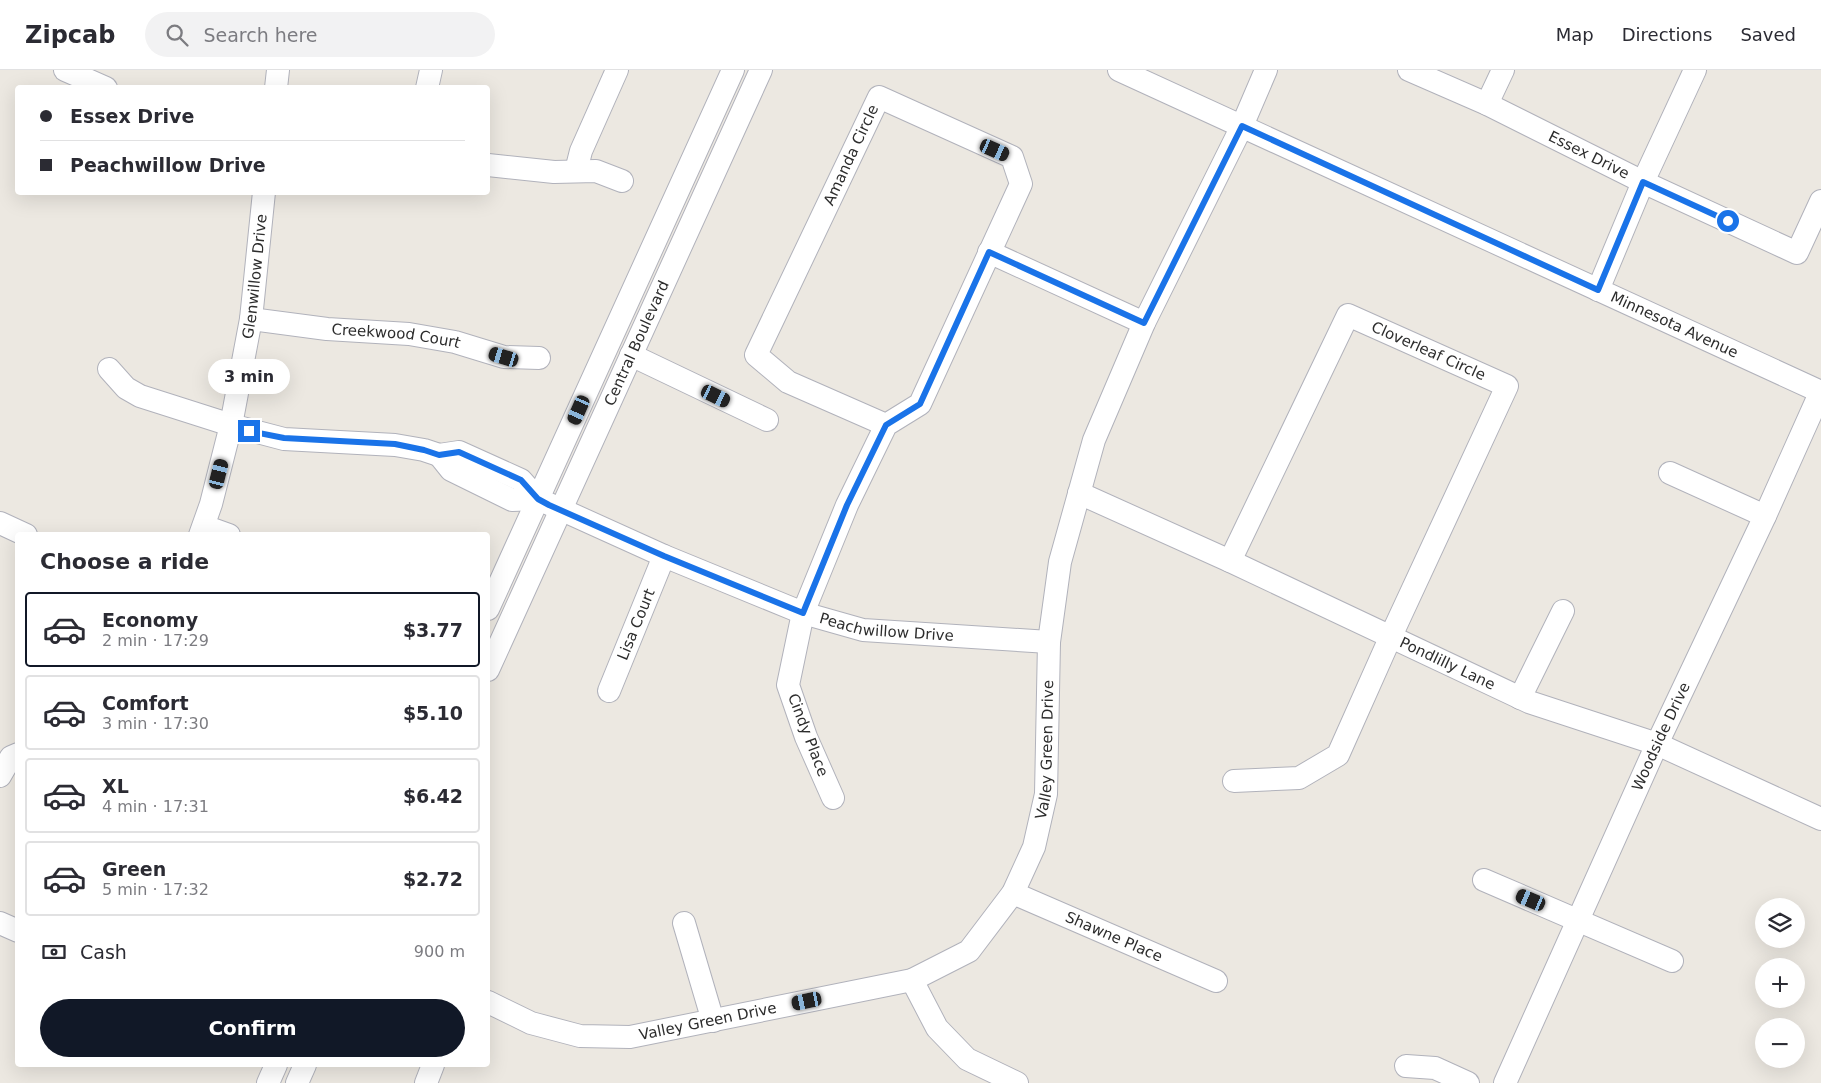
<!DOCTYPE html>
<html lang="en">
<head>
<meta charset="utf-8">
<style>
  :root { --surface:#fff; --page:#f2f2f3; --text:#2b2b33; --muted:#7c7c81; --line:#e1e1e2; --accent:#111827 }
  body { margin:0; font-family:"DejaVu Sans",sans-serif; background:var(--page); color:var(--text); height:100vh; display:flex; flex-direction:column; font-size:19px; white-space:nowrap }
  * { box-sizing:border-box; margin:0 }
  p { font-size:16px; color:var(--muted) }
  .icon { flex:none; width:28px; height:28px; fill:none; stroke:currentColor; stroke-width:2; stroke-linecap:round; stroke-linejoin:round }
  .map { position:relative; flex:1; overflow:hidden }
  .side { position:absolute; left:15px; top:462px; width:475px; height:535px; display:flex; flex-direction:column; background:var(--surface); border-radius:5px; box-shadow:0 5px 20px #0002 }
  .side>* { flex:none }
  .hud { position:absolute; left:15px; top:15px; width:475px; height:110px; border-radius:5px; box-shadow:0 5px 20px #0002; display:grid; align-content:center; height:110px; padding:0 25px; background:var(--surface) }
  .tools { position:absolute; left:1755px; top:828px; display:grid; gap:10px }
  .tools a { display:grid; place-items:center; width:50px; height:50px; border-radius:50%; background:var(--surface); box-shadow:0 5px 20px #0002; font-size:25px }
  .end { position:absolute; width:22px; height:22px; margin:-11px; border:6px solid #1a73e8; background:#fff; box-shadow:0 0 0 2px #fff }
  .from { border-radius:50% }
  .bubble { position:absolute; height:35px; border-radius:18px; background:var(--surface); box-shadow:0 5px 20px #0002; font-size:16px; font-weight:600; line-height:35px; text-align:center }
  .car { position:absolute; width:15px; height:30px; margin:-15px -8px; border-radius:6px; box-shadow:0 0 4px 1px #0007; background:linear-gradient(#222 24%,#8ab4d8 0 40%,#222 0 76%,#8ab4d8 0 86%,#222 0) }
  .hud b { display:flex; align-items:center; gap:18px; height:48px; font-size:19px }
  .hud b+b { border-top:1px solid var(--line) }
  .hud i { width:12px; height:12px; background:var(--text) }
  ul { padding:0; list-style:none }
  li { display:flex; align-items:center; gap:15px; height:75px; margin:0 10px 8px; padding:0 15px; border:2px solid var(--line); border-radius:5px }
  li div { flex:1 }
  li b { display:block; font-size:19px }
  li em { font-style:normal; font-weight:600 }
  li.on { border-color:var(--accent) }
  li>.icon { width:45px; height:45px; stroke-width:1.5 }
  h2 { padding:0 25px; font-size:22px; line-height:60px }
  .pay { display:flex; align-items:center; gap:12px; height:55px; padding:0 25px; font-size:19px }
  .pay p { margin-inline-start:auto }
  .cta { display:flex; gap:10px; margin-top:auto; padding:10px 25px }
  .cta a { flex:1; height:58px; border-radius:30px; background:var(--accent); color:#fff; font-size:20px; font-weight:600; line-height:58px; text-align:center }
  header { display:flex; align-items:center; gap:30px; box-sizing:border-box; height:70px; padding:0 25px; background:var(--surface); border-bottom:1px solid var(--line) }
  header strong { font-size:24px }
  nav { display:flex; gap:28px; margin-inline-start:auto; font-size:18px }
  .search { width:350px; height:45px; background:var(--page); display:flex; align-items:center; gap:12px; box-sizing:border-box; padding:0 18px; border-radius:28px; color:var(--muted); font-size:19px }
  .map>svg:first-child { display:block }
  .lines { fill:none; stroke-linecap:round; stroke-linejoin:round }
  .minor-casing { stroke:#b1b2bb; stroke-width:24 }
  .minor { stroke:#fff; stroke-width:22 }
  .route { stroke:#1a73e8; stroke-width:6 }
  .labels { text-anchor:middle; stroke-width:4; stroke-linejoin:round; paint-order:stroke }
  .street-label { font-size:15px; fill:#2d2d2d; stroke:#fff }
</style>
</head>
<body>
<header>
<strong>Zipcab</strong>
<div class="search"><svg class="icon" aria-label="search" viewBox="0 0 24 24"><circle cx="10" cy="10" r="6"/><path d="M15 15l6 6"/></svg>Search here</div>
<nav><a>Map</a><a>Directions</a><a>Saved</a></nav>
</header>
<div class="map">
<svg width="1821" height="1013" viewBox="0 0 1821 1013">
  <rect width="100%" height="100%" fill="#ece8e1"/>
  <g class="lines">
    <!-- minor casing -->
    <g class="minor-casing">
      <g id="minor">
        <path d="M65,0L106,18"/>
        <path id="s1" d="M1119,0L1821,322"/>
        <path id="s2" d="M1409,0L1487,34L1643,112L1797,183L1821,131"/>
        <path d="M276,18L278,0"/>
        <path d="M427,18L431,0"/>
        <path d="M1487,34L1503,0"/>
        <path d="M488,95L554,102L596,101L622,111"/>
        <path d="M576,101L581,81L617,0"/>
        <path d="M989,182L1144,253"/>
        <path d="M1598,220L1643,112L1695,0"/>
        <path id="s3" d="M251,249L327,259L409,264L455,272L504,287L539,288"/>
        <path d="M631,285L767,350"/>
        <path id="s4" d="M109,299L126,318L140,326L231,355L284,369L395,375L424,380L439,385L459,382L521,410L538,429L664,486L803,543L863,560L1049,572"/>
        <path d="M439,385L451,400L512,430L538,429"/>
        <path d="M1670,403L1765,446"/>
        <path id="s5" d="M1079,423L1230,491L1529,632L1657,674L1821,749"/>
        <path d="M0,453L26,465"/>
        <path d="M204,456L229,465"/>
        <path id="s6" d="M200,465L211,434L231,355L251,249L264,122"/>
        <path id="s7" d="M1230,491L1348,245L1507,316L1391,566L1338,685L1299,708L1234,711"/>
        <path d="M488,539L733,0"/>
        <path id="s8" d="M488,600L761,0"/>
        <path id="s9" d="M609,621L664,486"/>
        <path d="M1520,628L1563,541"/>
        <path d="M0,706L11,687L18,684"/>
        <path d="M833,728L806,667L788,615L803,543L847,435L886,355L920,334L1021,114L1012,87L879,27L756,285L788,312L886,355"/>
        <path d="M1484,810L1672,891"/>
        <path id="s10" d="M1013,823L1216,911"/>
        <path d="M0,853L18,861"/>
        <path d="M684,853L713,951"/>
        <path d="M912,910L937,958L967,989L1017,1013"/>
        <path id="s11" d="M488,932L531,953L580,966L630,967L912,910L969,881L1013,823L1034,777L1046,724L1049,572L1060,492L1094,370L1144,253L1242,56L1266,0"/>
        <path d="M1406,996L1435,998L1468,1013"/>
        <path d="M268,1013L276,995"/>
        <path d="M297,1013L305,995"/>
        <path d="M426,1013L433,995"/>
        <path id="s12" d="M1505,1013L1657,674L1765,446L1821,321"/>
      </g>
    </g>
    <!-- minor -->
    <use href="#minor" class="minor"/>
  </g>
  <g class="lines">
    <!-- route -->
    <path class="route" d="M249,361L284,368L395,374L424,380L439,385L459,382L521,410L538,429L549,435L664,486L803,543L847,435L886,355L920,334L989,182L1144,253L1242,56L1598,220L1643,112L1728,151"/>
  </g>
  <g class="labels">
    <!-- street labels -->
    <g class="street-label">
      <text transform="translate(851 85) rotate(-65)" y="5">Amanda Circle</text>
      <text dy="5" stroke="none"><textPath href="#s2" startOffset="199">Essex Drive</textPath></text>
      <text dy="5" stroke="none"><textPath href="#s6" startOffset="265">Glenwillow Drive</textPath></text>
      <text dy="5" stroke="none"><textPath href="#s1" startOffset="611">Minnesota Avenue</textPath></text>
      <text dy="5" stroke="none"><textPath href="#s3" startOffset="146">Creekwood Court</textPath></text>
      <text dy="5" stroke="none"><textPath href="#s8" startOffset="359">Central Boulevard</textPath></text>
      <text dy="5" stroke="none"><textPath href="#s7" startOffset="361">Cloverleaf Circle</textPath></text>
      <text dy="5" stroke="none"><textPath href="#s9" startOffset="72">Lisa Court</textPath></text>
      <text dy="5" stroke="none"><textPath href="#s4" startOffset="836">Peachwillow Drive</textPath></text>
      <text dy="5" stroke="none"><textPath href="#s5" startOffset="406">Pondlilly Lane</textPath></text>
      <text transform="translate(808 665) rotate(69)" y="5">Cindy Place</text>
      <text dy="5" stroke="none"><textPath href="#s12" startOffset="380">Woodside Drive</textPath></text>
      <text dy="5" stroke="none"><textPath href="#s11" startOffset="722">Valley Green Drive</textPath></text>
      <text dy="5" stroke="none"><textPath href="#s10" startOffset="110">Shawne Place</textPath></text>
      <text dy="5" stroke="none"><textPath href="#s11" startOffset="228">Valley Green Drive</textPath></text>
    </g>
  </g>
</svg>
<div class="tools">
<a><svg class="icon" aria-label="layers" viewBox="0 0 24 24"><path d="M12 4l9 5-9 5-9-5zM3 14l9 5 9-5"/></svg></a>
<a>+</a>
<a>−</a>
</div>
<i class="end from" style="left:1728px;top:151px"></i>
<i class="end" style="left:249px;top:361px"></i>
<div class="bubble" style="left:208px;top:289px;width:82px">3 min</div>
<i class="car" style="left:995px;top:80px;rotate:114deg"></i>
<i class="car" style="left:504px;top:287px;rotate:287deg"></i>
<i class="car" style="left:716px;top:326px;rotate:116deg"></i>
<i class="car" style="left:579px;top:340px;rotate:204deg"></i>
<i class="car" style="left:219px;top:404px;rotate:14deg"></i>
<i class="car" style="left:1531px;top:830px;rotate:293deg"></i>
<i class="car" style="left:807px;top:931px;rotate:258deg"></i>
<div class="hud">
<b><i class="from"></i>Essex Drive</b>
<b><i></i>Peachwillow Drive</b>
</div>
<section class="side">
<h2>Choose a ride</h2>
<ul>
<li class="on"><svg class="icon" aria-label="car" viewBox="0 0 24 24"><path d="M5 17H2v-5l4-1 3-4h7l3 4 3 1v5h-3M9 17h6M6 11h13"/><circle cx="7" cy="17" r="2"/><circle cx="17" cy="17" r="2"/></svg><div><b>Economy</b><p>2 min · 17:29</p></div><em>$3.77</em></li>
<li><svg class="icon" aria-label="car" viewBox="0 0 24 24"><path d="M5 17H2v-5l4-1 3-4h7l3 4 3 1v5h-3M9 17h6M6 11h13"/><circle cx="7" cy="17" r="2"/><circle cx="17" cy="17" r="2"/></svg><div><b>Comfort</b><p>3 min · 17:30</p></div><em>$5.10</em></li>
<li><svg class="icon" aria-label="car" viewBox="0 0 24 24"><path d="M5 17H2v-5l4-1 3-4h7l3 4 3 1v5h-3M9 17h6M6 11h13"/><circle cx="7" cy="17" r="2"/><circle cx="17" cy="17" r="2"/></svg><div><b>XL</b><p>4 min · 17:31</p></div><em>$6.42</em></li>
<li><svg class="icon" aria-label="car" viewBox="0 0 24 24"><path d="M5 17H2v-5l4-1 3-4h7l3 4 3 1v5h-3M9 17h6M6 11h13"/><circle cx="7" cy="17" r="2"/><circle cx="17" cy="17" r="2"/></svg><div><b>Green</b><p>5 min · 17:32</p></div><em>$2.72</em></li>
</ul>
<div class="pay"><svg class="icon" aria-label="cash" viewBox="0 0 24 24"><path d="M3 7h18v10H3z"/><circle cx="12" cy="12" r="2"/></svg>Cash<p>900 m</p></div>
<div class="cta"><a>Confirm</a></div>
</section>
</div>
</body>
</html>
